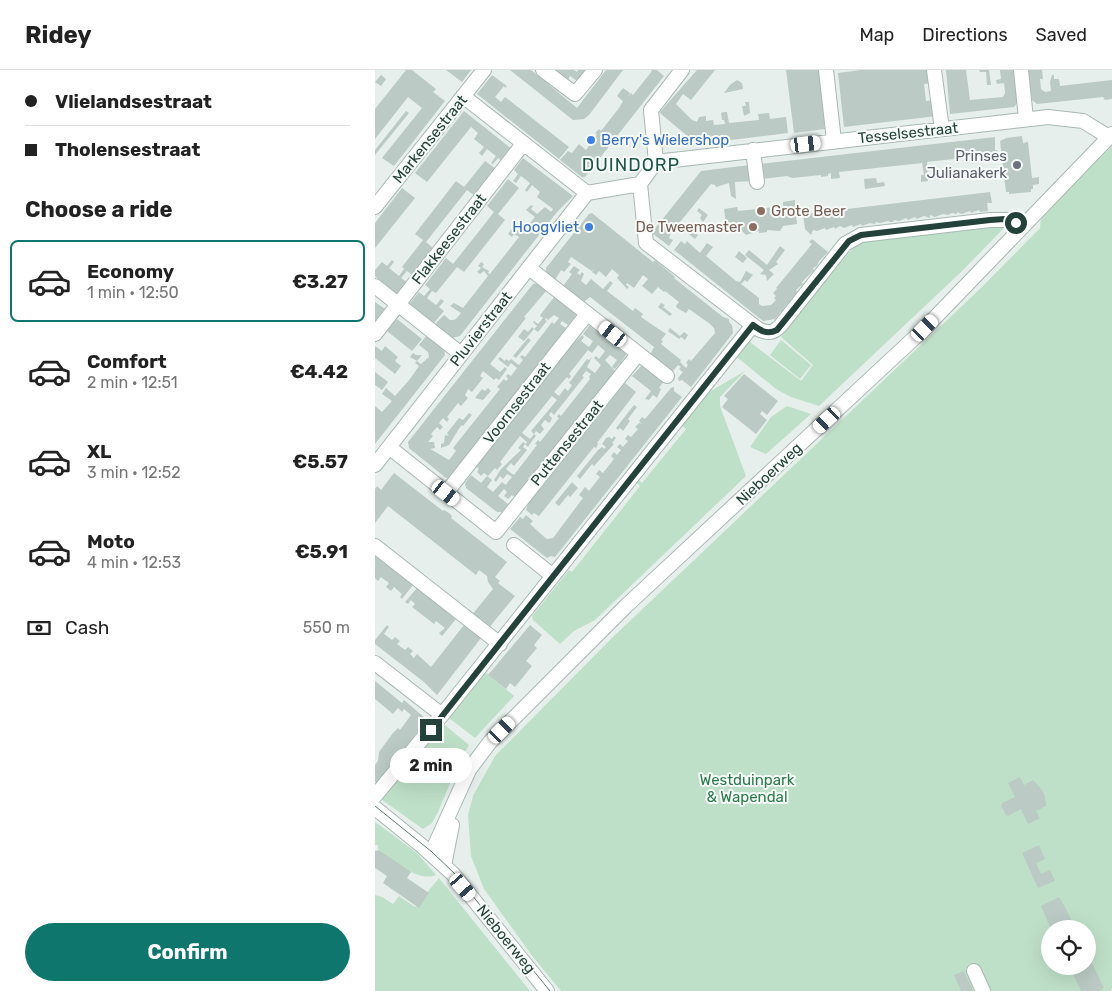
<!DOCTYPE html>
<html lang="en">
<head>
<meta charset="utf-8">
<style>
  :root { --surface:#fff; --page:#f6f6f6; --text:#222; --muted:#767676; --line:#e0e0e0; --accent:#0f766e }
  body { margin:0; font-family:Rubik,sans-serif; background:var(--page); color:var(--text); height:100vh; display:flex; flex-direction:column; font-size:19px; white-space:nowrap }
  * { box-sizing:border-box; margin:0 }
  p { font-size:16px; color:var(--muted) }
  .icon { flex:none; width:28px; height:28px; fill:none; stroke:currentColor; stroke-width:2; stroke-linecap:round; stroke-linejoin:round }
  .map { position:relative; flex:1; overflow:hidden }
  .panel { display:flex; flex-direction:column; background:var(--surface); width:375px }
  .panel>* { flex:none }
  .hud { display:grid; align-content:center; height:110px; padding:0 25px; background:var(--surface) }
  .tools { position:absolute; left:666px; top:850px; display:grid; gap:10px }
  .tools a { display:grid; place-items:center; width:55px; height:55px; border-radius:50%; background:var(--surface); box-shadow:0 5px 20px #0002; font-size:25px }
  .end { position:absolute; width:22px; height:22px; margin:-11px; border:6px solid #24423a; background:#fff; box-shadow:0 0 0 2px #fff }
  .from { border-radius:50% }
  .bubble { position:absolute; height:35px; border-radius:18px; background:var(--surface); box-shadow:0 5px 20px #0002; font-size:16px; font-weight:700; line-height:35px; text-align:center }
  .car { position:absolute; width:15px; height:30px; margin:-15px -8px; border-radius:6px; box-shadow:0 0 4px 1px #0007; background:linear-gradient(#fff 24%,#345 0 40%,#fff 0 76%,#345 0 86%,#fff 0) }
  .hud b { display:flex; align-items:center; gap:18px; height:48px; font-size:19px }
  .hud b+b { border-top:1px solid var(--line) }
  .hud i { width:12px; height:12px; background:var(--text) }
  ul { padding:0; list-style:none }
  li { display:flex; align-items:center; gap:15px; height:82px; margin:0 10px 8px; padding:0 15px; border:2px solid transparent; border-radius:8px }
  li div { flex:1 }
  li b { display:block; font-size:19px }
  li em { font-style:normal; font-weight:700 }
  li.current { border-color:var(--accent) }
  li>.icon { width:45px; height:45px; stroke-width:1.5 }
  h2 { padding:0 25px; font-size:22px; line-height:60px }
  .pay { display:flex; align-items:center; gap:12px; height:55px; padding:0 25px; font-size:19px }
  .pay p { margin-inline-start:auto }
  .cta { display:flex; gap:10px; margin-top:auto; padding:10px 25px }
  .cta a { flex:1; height:58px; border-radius:30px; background:var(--accent); color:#fff; font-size:20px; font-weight:700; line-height:58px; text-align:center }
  header { display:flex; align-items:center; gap:30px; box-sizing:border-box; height:70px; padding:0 25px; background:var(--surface); border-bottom:1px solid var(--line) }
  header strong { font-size:24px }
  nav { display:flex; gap:28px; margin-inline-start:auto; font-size:18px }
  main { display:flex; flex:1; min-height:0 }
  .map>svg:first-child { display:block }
  .green { fill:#bfe0c8; fill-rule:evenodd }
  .building { fill:#bbcac4; fill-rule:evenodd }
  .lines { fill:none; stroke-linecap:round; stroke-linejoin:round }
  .minor-casing { stroke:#a8b8b2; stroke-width:16 }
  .minor { stroke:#fff; stroke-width:14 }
  .tram { stroke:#5f7d75; stroke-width:1 }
  .route { stroke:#24423a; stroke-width:6 }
  .shop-dot { fill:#3f7fe0; stroke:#f7fbf9; stroke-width:2 }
  .worship-dot { fill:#6b7280; stroke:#f7fbf9; stroke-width:2 }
  .education-dot { fill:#8d6e63; stroke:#f7fbf9; stroke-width:2 }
  .labels { text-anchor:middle; stroke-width:4; stroke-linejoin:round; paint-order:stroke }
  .street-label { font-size:15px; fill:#24423a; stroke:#f7fbf9 }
  .shop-label { font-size:15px; fill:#366cbe; stroke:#f7fbf9; text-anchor:start }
  .worship-label { font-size:15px; fill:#5b616d; stroke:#f7fbf9; text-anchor:end }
  .education-label { font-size:15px; fill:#785e54; stroke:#f7fbf9; text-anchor:start }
  .park-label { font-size:15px; fill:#2d7a4b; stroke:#f7fbf9 }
  .quarter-label { font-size:18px; letter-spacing:1px; fill:#1f5548; stroke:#f7fbf9 }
</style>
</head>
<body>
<header>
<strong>Ridey</strong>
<nav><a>Map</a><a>Directions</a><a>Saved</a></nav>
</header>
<main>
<section class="panel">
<div class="hud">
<b><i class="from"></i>Vlielandsestraat</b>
<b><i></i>Tholensestraat</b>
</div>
<h2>Choose a ride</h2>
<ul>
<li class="current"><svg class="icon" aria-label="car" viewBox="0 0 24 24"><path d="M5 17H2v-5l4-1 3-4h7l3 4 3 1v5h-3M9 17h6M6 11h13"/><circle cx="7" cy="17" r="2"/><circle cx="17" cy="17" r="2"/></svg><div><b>Economy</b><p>1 min · 12:50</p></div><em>€3.27</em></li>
<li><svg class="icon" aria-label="car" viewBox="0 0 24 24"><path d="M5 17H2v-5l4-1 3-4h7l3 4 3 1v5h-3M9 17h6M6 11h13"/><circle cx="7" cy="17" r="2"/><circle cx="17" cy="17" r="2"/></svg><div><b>Comfort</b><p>2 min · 12:51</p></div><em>€4.42</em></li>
<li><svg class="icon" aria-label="car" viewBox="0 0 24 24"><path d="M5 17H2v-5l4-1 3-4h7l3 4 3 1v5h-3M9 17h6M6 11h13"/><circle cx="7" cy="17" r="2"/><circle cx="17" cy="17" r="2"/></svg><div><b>XL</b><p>3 min · 12:52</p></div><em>€5.57</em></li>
<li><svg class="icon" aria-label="car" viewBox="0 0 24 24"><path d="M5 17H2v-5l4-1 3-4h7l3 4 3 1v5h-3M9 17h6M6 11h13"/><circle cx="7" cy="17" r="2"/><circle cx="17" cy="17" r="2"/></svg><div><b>Moto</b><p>4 min · 12:53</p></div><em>€5.91</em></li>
</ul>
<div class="pay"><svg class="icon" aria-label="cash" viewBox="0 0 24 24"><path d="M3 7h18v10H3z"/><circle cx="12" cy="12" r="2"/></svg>Cash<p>550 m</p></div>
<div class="cta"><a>Confirm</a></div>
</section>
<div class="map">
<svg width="737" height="921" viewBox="0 0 737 921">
  <rect width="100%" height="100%" fill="#e6efeb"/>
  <!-- green -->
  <path class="green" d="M737,76V919L735,921H186L158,887L109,819L96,786L93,745L98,726L120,686L238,567L608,216L665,158L666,147ZM675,859H712V896H675Z
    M631,156L586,202L444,336L416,327L401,319L363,288L362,283L372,273L375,272L426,311L438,295L406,267L459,199L484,172Z
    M406,270L436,295L425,309L395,285Z
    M370,301L345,327V336L371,406L220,550L199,561L185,574L158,550L157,546L194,500L197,502L265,416L259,410L261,408L267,413L311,359L304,353L329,325Z
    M412,336L436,344L391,384L375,377L396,347Z
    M110,602L139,626L100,668L74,648Z
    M65,651L94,675L84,692L63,742L57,753L48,759L3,727Z
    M0,752L42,783L61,805C42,813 18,789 3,779V775H0Z
    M64,808L155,921H0V825L7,827L18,834L24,826L40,837Z"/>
  <!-- building -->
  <path class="building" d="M31,0H37L61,19L58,22L70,31L19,96L7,88L47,38L33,27L0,69V39Z
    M71,0H96L87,12Z
    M135,0H156L202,38L231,0H248L214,45L209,49L198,50Z
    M181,0H199L202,2L203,0H211L202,11L195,6L193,10Z
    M276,0H282L289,6L210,107H207L185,90L193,81L197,83L204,74L211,80L222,64L220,63L224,59L226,61L244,38L248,31L242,26L248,18L255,23L253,27L256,23L258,25L277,1Z
    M322,0H340L316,30L308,24L301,34L317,50L322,52L324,47L331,46V51L338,50L339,55L350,54L349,50H347L346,43L349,42H352L354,53L384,50L383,44L394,43L395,49L411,47L413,63L322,74L286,44L285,42Z
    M411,0H445L450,59L419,63Z
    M486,0H557L558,13L549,14L551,31L560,30L562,46L469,57L463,3Z
    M571,0H591L595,30L628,27L630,23L629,13L622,14L621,10L626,9L625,0H639L643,32L639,37L575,44Z
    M604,0H614L616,15H612L611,2H605Z
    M653,0H667L668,9H665L666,19L670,22L676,21L675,12L677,5H679V9H684L685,16L737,10V29L730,30L728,27L662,34L657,30Z
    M6,5L11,9L6,16L0,12Z
    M117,5L132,16L130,18L129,16L120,27L126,32L130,27L194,77L184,89L102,24Z
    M362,10L367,13L368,19L349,23L355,15Z
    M370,32H374L375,43L369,46L367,36H371Z
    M31,41L34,43L0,85V80Z
    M89,41L138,80L128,92L123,88L118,94L116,93L121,86L112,79L107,86L104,83L109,77L99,69L103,63L96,57L52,112L40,103Z
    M647,66L648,73L653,72L657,108L664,107V114L658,115V119H656V122L634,124V122H631L625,71L631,68Z
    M620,67V80H622L623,84L552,92L553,111L546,112V105H549L547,93L464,102L465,108L456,109V103L453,104V106L446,107V105L417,108L412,106L387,109L385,94Z
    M148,88L198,126L182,142L88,262L85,266L77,268L60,254L69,245L75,250H78L81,249L86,243L75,236L79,233L88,238L113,206L109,201L105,204L102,202L106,198L103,196L106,192L109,194L107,197L114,201L113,203L115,204L144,167L139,164L137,167L133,164L138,157L144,162L145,161L147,163L160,147L151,140L156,135L158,136L156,139L162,144L170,137L176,142L178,139L162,127L165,122L157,115L152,122L150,120L155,113L146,106L141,113L138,111L143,104L139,100Z
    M110,91L121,99L100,126L92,120L51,172L58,178L37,205L27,197L48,170L40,164L81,111L89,117Z
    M375,95L376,111L360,112L361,129L356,126L354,113L341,117L340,115L336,114L296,163L294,168L298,170L294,176L278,164V161L326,101Z
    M501,108L502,113L509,112L510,116L490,119L489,109Z
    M133,109L144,118L123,144L130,150L89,202L82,197L61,223L57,221L52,228L61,235L66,229L69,231L64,237L69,241L59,253L34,234L44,222L49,226L55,219L50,215L71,188L78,194L109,155L119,142L112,136Z
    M27,118L40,128L0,178V153Z
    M615,122L617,133H612L613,141L605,142L604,140L596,143L595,141L587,144L582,142V144L577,143L573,145L568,144L560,147L555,145V148L549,146L542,149L540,147L533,150L531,148L524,151L519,150L518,152H515L513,151L505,153L501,152L500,154L495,153L487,156L486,154L478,157L477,155L469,158L465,156L460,159L459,157L451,160L450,158L442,161L438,160L436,165L430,159L428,144L421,145L422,154L408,156L405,161L392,160V162L384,163V161L371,165L367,161L352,163L349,139L362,137L363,141L382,139L408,136V132L420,130V138L429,137L430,144Z
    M324,138L333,145L328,152L325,148L327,145L322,141Z
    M217,143L278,192L280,190L300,207L299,208L348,247L354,249V252L357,255L358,263L316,317L307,310L304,311L303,308L308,302L304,299L306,297L303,295L297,302L275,285L279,277L215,227L209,232L188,216L197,204L194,202L199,196L205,200L202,203L205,205L207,202L209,204L206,211L211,215L216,209L228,219L235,211L238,213L232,221L258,241L260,238L268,244L266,247L291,264L286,270L288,271L286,274L306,290L305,292L311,298L313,295L311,293L314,289L316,291L340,263L339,258L335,254L314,239L311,243L302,238L301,236L304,232L290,221L289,222L283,217L277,224L267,216L273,209L268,205L259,218L252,213L251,215L254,217L252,219L242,208L244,205L237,199L231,207L224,201L221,205L217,202L220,198L217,201L196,187L193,192L196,194L189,202L186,200L180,210L171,202V198L214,144Z
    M309,157L323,165L320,169L310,161L309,163L306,161Z
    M437,169L453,182L444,191L442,196L438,198L439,200L427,212L428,214L421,220L422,222L400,249L388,251L299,180L306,171L310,174L312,171L325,183L332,173L338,177L331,186L361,211L365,212L371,201L378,205L372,212L370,210L366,214L384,228V234L387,236L396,235L401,230L399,228L401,226L398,223L402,219L401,218L437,174L434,172Z
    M405,176L410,180L401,192L403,194L394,200L399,204L392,211L391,205L385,204L389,200L370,185L374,180L392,195Z
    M364,181L372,188L368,193L360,187Z
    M17,190L19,192L14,198L24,206L29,199L32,201L26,208L32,212L22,224L0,206V200L7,192L12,196Z
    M163,213L172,220L149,247L151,248L115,294L125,302L130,297L132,299L124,310L121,308L119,310L108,301L105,306L108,308L97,322L93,319L90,325L93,328L86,336L83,333L72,347L74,349L72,352L68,348L64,353L68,357L65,360L62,357L56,364L58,366L53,372H59L60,378L55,379L57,380L74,390L81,381L78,378L125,319L122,317L129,309L131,311L133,309L131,306L133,304L136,306L142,298L136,293L133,297L123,289L125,287L130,291L131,289L134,291L136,289L144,295L148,290L145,287L147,285L150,287L177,252L179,254L184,248L179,245L173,250L171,248L170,250L172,251L163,262L159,259L162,256L158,252L159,251L163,254L168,248L165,246L166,244L180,226L201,245L193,255L187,251L185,254L191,258L186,267L75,407L71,408L34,378L33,372L158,214Z
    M0,232L10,239L0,252Z
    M286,233L290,235L288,237L297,244L295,246L283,237Z
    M22,249L47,269L37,281L12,261Z
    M214,256H219L250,280L251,285L246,292L248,295L245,293L240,299L237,297L242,290L235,285L230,290L240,301L236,307L142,426L140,427L137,425L133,429L129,426L132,422L129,419L123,426L133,434L127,442H122L91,418L90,413L96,405L106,413L112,406L117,410L112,417L118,422L127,412L131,415L132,413L137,407L132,404L128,409L125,406L121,412L119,410L126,399L146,380L143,378L148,372L151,374L152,372L145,366L125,392L127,394L122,400L120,398L113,406L109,403L106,406L102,402L104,399L102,397L103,394L197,275L207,265L209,267L206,271L214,277L218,271L208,264ZM223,275L230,281L224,289L221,286L219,288L226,295L220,303L212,297L217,287L214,290L212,289L194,313L197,315L193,321L190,318L184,326L179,322L192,307L194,309L196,306L194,304L213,280L217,283ZM211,301L216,304L214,307L215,309L186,346L184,344L182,347L184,348L165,372L163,370L160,374L162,375L139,405L136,403L131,399L136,393L139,396L152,380L148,377L150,374L153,377L157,371L161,366L159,364L161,361L165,364L169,359L166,355L170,350L174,353L176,351L177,348L174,345L176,342L179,345L209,307L207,306ZM177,326L182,330L156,361L159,364L155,369L147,363Z
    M157,257L159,259L149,271L143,267L149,259L153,262Z
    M295,258L305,266L309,262L313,265L310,270L306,267L304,269L293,261Z
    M52,265L69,279L70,285L0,374V336L7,342L17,331L7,324L11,318L20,326L35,309L44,296L40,293L42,291L35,287L38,283L41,285H47L42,291L46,294L54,287L53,282L44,275Z
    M153,268L156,270L141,288L138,286Z
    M0,276L7,281L10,276L23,287L20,291L26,296L20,304L0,288Z
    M267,295L288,312L284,318L286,319L282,328L278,325L274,330L270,329L276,321L257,306Z
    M0,302L13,312L7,320L0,315Z
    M369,304L403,331L392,345L387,341L385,344L392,350L381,364L347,337L353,329L349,326Z
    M250,313L261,322L222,373L223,374L221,378L219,377L164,446L159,443L157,445L151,440L153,434Z
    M299,317V321L307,327L180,487L176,486L172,488L135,459L145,447L148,449L151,445L158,451L155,454L167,465L172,469L178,468L208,428L204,425L210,417L214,421L225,407L221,404L224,400L228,403L239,389L236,386L239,382L242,385L246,380L242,377L245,374L248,377L253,371L250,369L253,365L256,367L263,359L260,357L264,353L267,354L264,351L267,347L270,349L296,318Z
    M113,318L116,321L108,330L100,328L107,319L110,321Z
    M259,335L262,337L253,349L255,351L248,361L245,358L243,360L241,358Z
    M94,343L97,345L88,356L87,355L85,357L74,375L66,378V374L69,373L70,365L74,366L72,363L84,348L88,350Z
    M239,366L241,368L237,373L239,374L219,396L217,394L205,409L202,406L223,380L227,377L229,379L231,377L227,374L231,368L234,367L237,369Z
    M19,403L68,441L69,440L74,443L77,446L76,448L132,492L120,507L125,511L123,513L140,526L113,559L96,546L118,519L113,512L112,506L104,500L101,505L13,436L0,453V419L2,416L6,420Z
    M197,412L203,418L195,427L193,425L184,436L180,433Z
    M0,485L38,515L27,529L25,527L27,524L19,517L16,521L11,517L14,513L6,507L3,511L0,508Z
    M42,518L81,549L67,566L64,563L70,558L61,551L59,554L37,537L40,534L36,530L33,534L30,532Z
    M12,555L14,557L9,564L17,570L20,567L25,571L22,574L30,580L33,577L38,581L35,584L39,588L42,584L56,597L89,555L106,568L62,625L49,612L0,574V570Z
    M155,555L167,565L159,575L162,578L151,591L157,596L140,617L135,613L131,619L113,605Z
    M0,611L27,633L29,630L50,648L51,651L3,712H0V695L3,691L4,682L18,663L23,658L25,660L36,645L29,639L27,642L23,638L18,644L0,629Z
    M645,707L649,715L658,710L667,720L670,726L671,736L661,741L665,748L653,754L646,739L633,746L631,745L626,736L627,733L640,727L633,713Z
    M664,775L670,789L661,793L666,804L675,800L680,811L663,818L647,783Z
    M4,780L36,802L32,808L54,823L44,838L8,813L12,806L0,798V781Z
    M684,827L689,835L701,859H676L666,836Z
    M712,883L729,918L724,921H706L694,896H712Z
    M589,901L598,921H586L579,905Z"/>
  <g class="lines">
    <!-- minor casing -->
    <g class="minor-casing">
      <path id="minor" d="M168,0L200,24L220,0
        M451,0L459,71
        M559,0L567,59
        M646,0L651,49
        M88,26L212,123
        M378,80L382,112
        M281,92L673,47L708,51L734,67
        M265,114L271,173L383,259C393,264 399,263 406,255L470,174L486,165L615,150H636L646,157
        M212,123L265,114L281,92L276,40L307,0
        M0,137L109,0
        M154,198L292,306
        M0,216L86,284
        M0,264L148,74
        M14,377L121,462L263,284
        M0,395L212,123
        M71,423L212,244
        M139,475L178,506
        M0,476L125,574
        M0,593L67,645
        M0,726L67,645L378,255
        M0,738L47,776L78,804L172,921
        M56,784L94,700L115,672L251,536L550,258L737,64
        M69,796L77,755
        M599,901L608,921"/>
    </g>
    <!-- minor -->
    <use href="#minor" class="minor"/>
    <!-- tram -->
    <path class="tram" d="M0,736L57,782L79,803L175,921"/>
  </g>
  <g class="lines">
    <!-- route -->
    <path class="route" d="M56,660L378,255C386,261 392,265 402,260L474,171L486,165L615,150L630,149L641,153"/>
  </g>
  <!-- markers -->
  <g class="shop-dot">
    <circle cx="216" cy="70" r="5"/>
    <circle cx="214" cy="157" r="5"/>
  </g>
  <circle class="worship-dot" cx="642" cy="95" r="5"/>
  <g class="education-dot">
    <circle cx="386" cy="141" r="5"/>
    <circle cx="378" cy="157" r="5"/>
  </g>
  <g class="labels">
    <!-- street labels -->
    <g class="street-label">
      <text transform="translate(533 63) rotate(-6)" y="5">Tesselsestraat</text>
      <text transform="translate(55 69) rotate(-51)" y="5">Markensestraat</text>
      <text transform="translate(74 169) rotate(-52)" y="5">Flakkeesestraat</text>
      <text transform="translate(106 259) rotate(-52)" y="5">Pluvierstraat</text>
      <text transform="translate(142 333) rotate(-52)" y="5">Voornsestraat</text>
      <text transform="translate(192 373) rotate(-51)" y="5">Puttensestraat</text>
      <text transform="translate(394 404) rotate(-43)" y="5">Nieboerweg</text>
      <text transform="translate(131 869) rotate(51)" y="5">Nieboerweg</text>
    </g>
    <!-- shop labels -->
    <g class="shop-label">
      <text x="226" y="75">Berry's Wielershop</text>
      <text x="204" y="162" text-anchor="end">Hoogvliet</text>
    </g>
    <!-- worship labels -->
    <g class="worship-label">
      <text x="632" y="91">Prinses<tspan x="632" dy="17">Julianakerk</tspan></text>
    </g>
    <!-- education labels -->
    <g class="education-label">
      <text x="396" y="146">Grote Beer</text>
      <text x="368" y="162" text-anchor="end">De Tweemaster</text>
    </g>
    <!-- park labels -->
    <g class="park-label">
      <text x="372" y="715">Westduinpark<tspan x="372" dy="17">&amp; Wapendal</tspan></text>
    </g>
    <!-- quarter labels -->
    <g class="quarter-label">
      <text x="256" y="101">DUINDORP</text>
    </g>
  </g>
</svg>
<div class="tools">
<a><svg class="icon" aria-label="locate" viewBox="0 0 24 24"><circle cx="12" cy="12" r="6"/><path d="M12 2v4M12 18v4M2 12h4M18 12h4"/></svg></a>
</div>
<i class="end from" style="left:641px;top:153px"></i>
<i class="end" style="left:56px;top:660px"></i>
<div class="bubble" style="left:15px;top:678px;width:82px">2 min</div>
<i class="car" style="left:431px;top:74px;rotate:83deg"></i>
<i class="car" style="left:550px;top:258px;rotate:44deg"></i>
<i class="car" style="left:238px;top:264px;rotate:308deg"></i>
<i class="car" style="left:452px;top:350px;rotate:227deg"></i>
<i class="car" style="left:71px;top:423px;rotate:128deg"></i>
<i class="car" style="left:127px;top:660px;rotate:45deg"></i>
<i class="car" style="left:88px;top:817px;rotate:139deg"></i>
</div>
</main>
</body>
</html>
